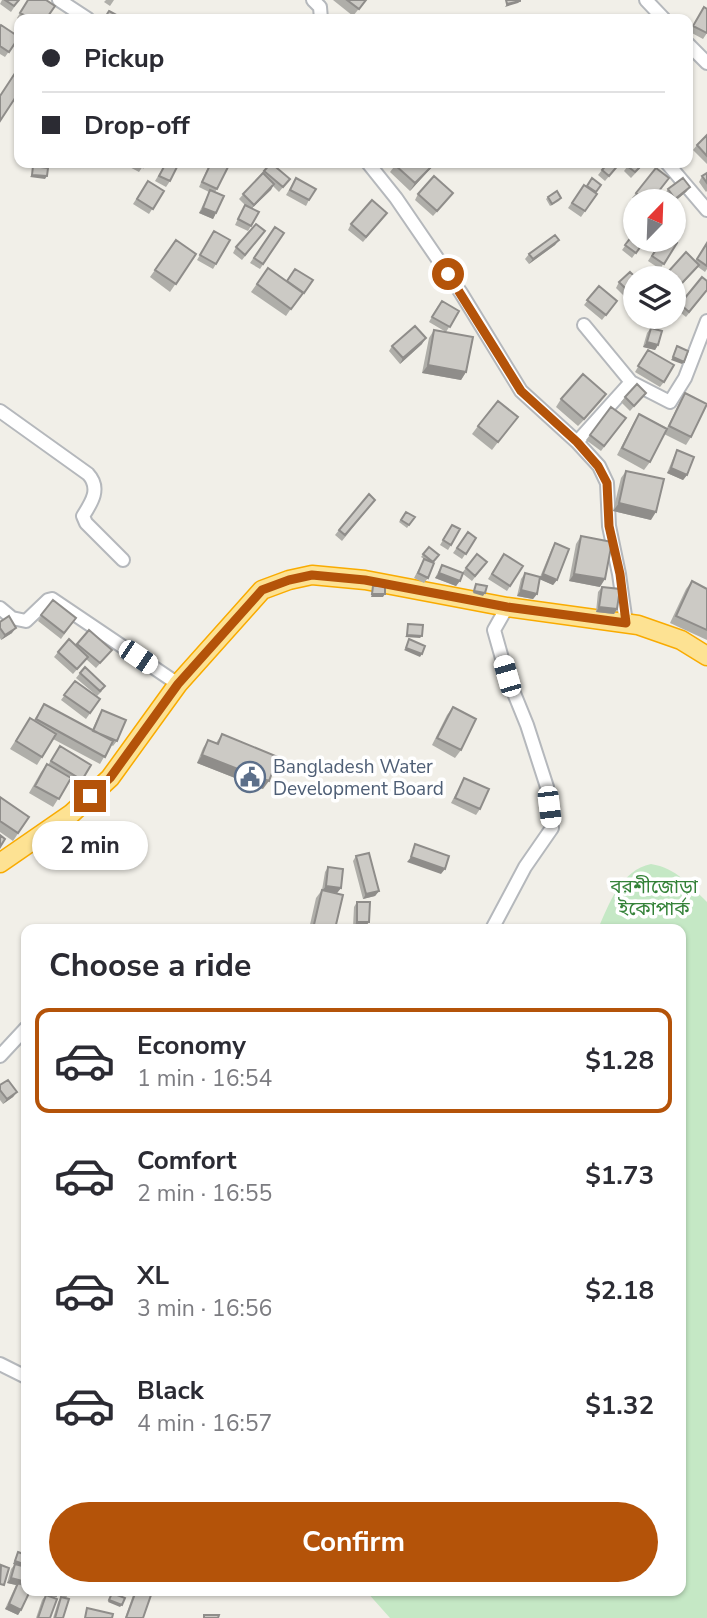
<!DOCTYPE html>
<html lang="en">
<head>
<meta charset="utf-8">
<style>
  :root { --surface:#fff; --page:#f2f2f3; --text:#2b2b33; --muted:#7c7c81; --line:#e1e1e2; --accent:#b45309 }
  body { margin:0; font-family:"Nunito Sans","Noto Sans Bengali",sans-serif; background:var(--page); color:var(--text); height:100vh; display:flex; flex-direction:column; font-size:26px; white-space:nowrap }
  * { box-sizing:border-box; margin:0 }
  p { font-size:23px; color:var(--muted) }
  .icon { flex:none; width:38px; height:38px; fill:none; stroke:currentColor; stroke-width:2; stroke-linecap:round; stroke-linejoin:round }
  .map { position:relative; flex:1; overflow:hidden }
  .side { position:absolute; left:21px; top:924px; width:665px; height:672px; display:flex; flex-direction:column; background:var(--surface); border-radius:14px; box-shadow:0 2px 5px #0004 }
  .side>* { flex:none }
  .guide { position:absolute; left:14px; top:14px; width:679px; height:154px; border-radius:14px; box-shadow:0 2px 5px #0004; display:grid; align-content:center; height:154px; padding:0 28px; background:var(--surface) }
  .needle { width:46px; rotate:23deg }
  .buttons { position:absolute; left:623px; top:189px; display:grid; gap:14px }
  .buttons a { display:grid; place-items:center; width:63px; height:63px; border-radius:50%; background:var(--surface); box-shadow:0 2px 5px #0004; font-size:35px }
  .end { position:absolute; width:32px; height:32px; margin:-16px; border:9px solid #b45309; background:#fff; box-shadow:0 0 0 4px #fff }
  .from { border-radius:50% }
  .bubble { position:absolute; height:49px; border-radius:24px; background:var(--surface); box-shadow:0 2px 5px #0004; font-size:23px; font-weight:700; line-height:49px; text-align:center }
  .car { position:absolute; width:21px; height:42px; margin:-21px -10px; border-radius:9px; box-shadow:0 0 5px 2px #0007; background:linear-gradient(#fff 24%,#345 0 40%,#fff 0 76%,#345 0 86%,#fff 0) }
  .guide b { display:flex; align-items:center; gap:24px; height:66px; font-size:26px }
  .guide b+b { border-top:2px solid var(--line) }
  .guide i { width:18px; height:18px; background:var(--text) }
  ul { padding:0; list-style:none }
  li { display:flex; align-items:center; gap:21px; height:105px; margin:0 14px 10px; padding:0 14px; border:4px solid transparent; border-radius:14px }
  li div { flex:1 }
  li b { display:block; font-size:26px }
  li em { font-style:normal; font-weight:700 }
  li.active { border-color:var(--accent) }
  li>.icon { width:63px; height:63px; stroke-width:1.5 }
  h2 { padding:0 28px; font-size:32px; line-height:84px }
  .primary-button { display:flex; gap:14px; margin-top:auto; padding:14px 28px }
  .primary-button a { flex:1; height:80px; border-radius:42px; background:var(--accent); color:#fff; font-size:28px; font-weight:700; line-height:80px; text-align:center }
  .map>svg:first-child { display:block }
  .green { fill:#c5e8c5 }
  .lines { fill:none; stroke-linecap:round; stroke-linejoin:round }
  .minor-casing { stroke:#b5b8bc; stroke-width:16 }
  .highway-casing { stroke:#f9ab00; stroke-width:21 }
  .minor { stroke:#fff; stroke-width:12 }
  .highway { stroke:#fde293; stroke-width:18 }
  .wall { fill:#afaea9 }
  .shaded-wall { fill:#8f8d8a }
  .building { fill:#cccac5; stroke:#8f8d8a; stroke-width:2 }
  .route { stroke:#b45309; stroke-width:9 }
  .labels { text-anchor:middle; stroke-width:7; stroke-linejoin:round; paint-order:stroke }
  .service-label { font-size:19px; fill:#4e5e75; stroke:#fff; text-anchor:start }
  .park-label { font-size:19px; fill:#348238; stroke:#fff }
</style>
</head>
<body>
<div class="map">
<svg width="707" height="1618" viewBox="0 0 707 1618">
  <rect width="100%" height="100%" fill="#f1efe8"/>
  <!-- green -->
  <path class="green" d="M651,864C676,868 690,885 707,902V1618H390L366,1591H681V929H598C609,904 621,870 651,864Z"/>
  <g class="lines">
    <!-- minor casing -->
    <g class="minor-casing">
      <path id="minor" d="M59,0L88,19
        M313,0L320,7L321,19
        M646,0L664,19
        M688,44L707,63
        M368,163L396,198L461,293L521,391L577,442L599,466L607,483L609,526L619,574L626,623
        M667,163L707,210
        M584,325L631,382L670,402L685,378L707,321
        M0,411L88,474C101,488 92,502 83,516L86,523L123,560
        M577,442L631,382
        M0,608L12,618L26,621L48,600L52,599L178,684
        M492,929L525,867L552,828L547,787L527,725L507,676L494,630L507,607
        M0,1056L26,1028
        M0,1364L26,1377"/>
    </g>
    <!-- highway casing -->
    <g class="highway-casing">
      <path id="highway" d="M0,863L71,814L110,778L178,684L262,590L289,580L312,575L365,580L507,607L638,625L681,640L707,656"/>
    </g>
    <!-- minor -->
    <use href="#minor" class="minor"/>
    <!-- highway -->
    <use href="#highway" class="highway"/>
  </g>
  <!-- wall -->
  <path class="wall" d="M2,0H19L11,12L0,4Z
    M28,0L46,19L19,20L17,18Z
    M106,0H114L110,6L104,2Z
    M333,0H366L353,16Z
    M704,7L707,33L703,39L690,32Z
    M0,26L19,37L5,57L0,54Z
    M707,135V164L693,150L697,145Z
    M122,163H145L139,172Z
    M166,163L170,181L166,187L155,181Z
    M210,163H224L217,189L215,192L216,213L213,219L199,213L209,192L199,187Z
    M250,163H261L256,168Z
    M271,163L290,179L279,192L273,186L252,208L251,226L248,231L235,225L242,210L246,206L239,199Z
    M397,163L430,169L410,191L390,172Z
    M620,163L605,181L598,175L602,170Z
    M630,163H645L631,178L624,171Z
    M656,168L651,201H636L632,198Z
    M707,173V191L706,192L699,182L702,176Z
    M296,178L309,200L306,206L286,195Z
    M592,178L601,185L595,193L597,194L581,217L568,208L584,185L586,187Z
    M148,181L164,191L149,214L133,204Z
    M690,187L686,192L674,202L669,201L664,195L668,189Z
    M418,194L449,198L433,216L415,200Z
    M548,197L561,198L559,201L550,206L546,199Z
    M383,218L363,242L348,230L351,224Z
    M275,227L284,233L260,269L250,263Z
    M214,231L216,264L213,269L197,260Z
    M635,232L645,240L632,258L622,250Z
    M261,236L242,260L233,253L236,247Z
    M176,240L196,254L170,292L150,277Z
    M559,240L555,245L529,264L525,259L529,254Z
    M661,240L677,243L660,269L648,261Z
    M707,243V269L705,272L698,267L678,289L674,286V278H665L664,277L668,272L695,261Z
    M268,268L304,293L300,298L299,297L286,316L251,292Z
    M702,277L707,290L686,317L676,309Z
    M635,278V307L616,288L619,282Z
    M599,286L617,301L602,320L584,305Z
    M438,306L459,311L446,332L429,322Z
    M651,328L658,345L655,350L643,347L647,333Z
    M434,330L466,372L461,380L422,373L429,338Z
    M422,344L400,364L389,351L392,346Z
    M648,350L664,382L660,387L635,372Z
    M646,393L630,411L621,402L625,397Z
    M685,393L691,437L686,445L664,434L650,462L644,470L617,455L634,422L639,414L667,428L680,401Z
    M561,399L600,402L578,426L556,407Z
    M611,407L626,418L601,451L586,440Z
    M512,424L492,450L472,434L478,426Z
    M677,450L687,475L683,480L667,473L674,456Z
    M626,471L651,520L613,511L621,478Z
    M375,500L342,541L335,535L339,530Z
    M406,512L415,517L407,528L399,522Z
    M452,525L451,545L448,550L440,545Z
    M468,532L476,538L462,559L453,553Z
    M581,536L600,587L569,581L576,544Z
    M555,543L557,580L553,585L540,579L537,594L533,599L517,596L521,579L525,573L540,577L552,548Z
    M429,547L433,563L428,578L424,583L414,578L424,559L421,557Z
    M477,554L487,562L472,581L463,574L456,586L435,578L442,565L462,573Z
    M504,554L523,566L507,591L488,579Z
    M692,581L707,589V640L670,623L686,589Z
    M602,587L617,609L614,614L596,612L598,592Z
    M53,600L76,618L61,639L38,621Z
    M0,622L12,633L1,640L0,638Z
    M89,630L112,650L96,668L86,659L73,674L54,657L58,652L76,646Z
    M80,673L102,691L97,696L76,678Z
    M75,681L100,699L86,719L61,700Z
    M44,704L92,730L99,715L102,710L117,741L113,746L111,745L100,764L53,739L37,765L10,749L30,718L34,720Z
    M453,707L461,750L455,758L432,745L447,715Z
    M222,734L263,789L197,763L203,748L208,740L216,743Z
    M60,746L91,765L78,785L70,780L53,807L29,793L41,772L47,764L48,765Z
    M464,778L480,809L476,815L451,803Z
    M0,797L29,817L13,841L0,832Z
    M356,856L379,891L375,896L363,899L353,861Z
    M328,867L341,888L337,893L330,892L335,929H309L316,898L322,890L325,872Z
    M357,902L369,922L365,927H353L354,907Z
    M0,1085L17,1092L13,1097L3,1104L0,1100Z
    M18,1552L26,1582L24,1585L21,1610L18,1615L5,1609L16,1585L7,1583L11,1569L15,1564H13Z
    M48,1591H58L54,1598L50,1618H36L42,1600L46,1595Z
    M59,1591H70L66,1598L57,1594Z
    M136,1591L143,1618H125L133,1595Z
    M61,1597L63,1618H53L58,1602Z"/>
  <!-- shaded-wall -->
  <path class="shaded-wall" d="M520,1L518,3L505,7L507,4Z
    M435,163L430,169L410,191L415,183Z
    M32,175L47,176L45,179L30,177Z
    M274,184L271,190L250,210L254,205Z
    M690,187L686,192L674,202L675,199Z
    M203,208L216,213L213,219L199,213Z
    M559,240L555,245L529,264L533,259Z
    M426,338L422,344L400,364L403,358Z
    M647,342L658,345L655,350L643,347Z
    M673,357L684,362L682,364L671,360Z
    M428,365L466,372L461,380L422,373Z
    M606,394L600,402L578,426L584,419Z
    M671,468L687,475L683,480L667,473Z
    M619,503L656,512L651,520L613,511Z
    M439,573L460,581L456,586L435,578Z
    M543,574L557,580L553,585L539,579Z
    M574,574L605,579L600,587L569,581Z
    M521,590L537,594L533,599L517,596Z
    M474,591L485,593L483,596L473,593Z
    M372,594H385L383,597H371Z
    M599,607L617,609L614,614L596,612Z
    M16,628L12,633L1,640L5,635Z
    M407,635L422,636L420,638L405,637Z
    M406,648L422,654L420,657L404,650Z
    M202,755L269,781L263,789L197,763Z
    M411,857L445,869L441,874L407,862Z
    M326,886L341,888L337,893L322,891Z
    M379,891L375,896L363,899L366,894Z
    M357,922H369L365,927H353Z
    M17,1092L13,1097L3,1104L7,1099Z
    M15,1561L26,1565V1568L13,1564Z
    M11,1578L26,1582L23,1587L18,1583L16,1585L7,1583Z
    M92,1591L103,1594L101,1596L91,1593Z
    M109,1600L122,1605L120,1607L108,1602Z
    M9,1604L21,1610L18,1615L5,1609Z"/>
  <!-- building -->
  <path class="building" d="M5,0H19L14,6Z
    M28,0H46L55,6L46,19H31L20,13Z
    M347,0H366L359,9Z
    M506,0H520V1L507,4Z
    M704,7L707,9V33L693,26Z
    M109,11L120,17L119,19H104Z
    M1,25L19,37L9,52L0,46V26Z
    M19,67V92L0,121V96Z
    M707,135V156L697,145Z
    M136,163H145L143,167Z
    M166,163H169L177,167L170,181L159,176Z
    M211,163H224L229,165L217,189L202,182Z
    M271,163L290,179L283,187L264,171Z
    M397,163H435L415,183L395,165Z
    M608,163H620L609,176L602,170Z
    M630,163H644L635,172L627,166Z
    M33,166L48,168L47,176L32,175Z
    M656,168L669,178L651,201H646L636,193Z
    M263,173L274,184L254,205L243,194Z
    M707,173V183L702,176Z
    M434,176L453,193L437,211L418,194Z
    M296,178L316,189L309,200L290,190Z
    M592,178L601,185L596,192L587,186Z
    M683,178L690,187L675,199L668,189Z
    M148,181L164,191L153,209L137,199Z
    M584,185L597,194L585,211L572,203Z
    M210,190L224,196L216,213L203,208Z
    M557,191L561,198L552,204L548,197Z
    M659,194L667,201H653Z
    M372,200L387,213L366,237L351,224Z
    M245,205L259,212L251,226L238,219Z
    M256,224L265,231L245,255L236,247Z
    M275,227L284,233L263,264L254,258Z
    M214,231L230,240L216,264L200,255Z
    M635,232V240H645L636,253L625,245Z
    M555,235L559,240L533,259L529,254Z
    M176,240L196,254L176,284L155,270Z
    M662,240H671L677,243L664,264L652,256Z
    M707,243V266L697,259Z
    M686,252L699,265L681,284L668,272Z
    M268,268L303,293L291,309L257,284Z
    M295,269L313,280L304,293L287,281Z
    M630,272L636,278L635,298L619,282Z
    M702,277L707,281V290L689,312L680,304Z
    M599,286L617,301L606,315L587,300Z
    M442,301L459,311L450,327L432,317Z
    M415,326L426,338L403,358L392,346Z
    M651,328L662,331L658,345L647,342Z
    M434,330L473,337L466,372L428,365Z
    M677,346L688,351L684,362L673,357Z
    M648,350L674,365L664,382L638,366Z
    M583,374L606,394L584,419L561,399Z
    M637,384L646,393L634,406L625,397Z
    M685,393L707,404L691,437L669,426Z
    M498,401L518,417L498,442L478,426Z
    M611,407L626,418L604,446L590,435Z
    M639,414L667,429L650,462L622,448Z
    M677,450L694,457L687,475L671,468Z
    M626,471L664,479L656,512L619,503Z
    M369,494L375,500L345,535L339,530Z
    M406,512L415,517L409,525L401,520Z
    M452,525L460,529L451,545L443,540Z
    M468,532L476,538L466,554L457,548Z
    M581,536L612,542L605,579L574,574Z
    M555,543L569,549L557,580L543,574Z
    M429,547L439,555L433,562L423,554Z
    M477,554L487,562L475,576L466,568Z
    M504,554L523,566L510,586L492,574Z
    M424,559L434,563L428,578L418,573Z
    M442,565L463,573L460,581L439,573Z
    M525,573L540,577L537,594L521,590Z
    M692,581L707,589V630L676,616Z
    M476,584L487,586L485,593L474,591Z
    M373,586H385V594H372Z
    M602,587L620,589L617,609L599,607Z
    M53,600L76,618L64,633L41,615Z
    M9,616L16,628L5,635L0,628V622Z
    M408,624L423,625L422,636L407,635Z
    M89,630L112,650L100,663L77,644Z
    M69,639L88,657L77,669L58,652Z
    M409,639L425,646L422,654L406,648Z
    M85,667L105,686L100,691L80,673Z
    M75,681L100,699L90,713L64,695Z
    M44,704L113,741L105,757L36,719Z
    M453,707L476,719L461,750L437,738Z
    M102,710L126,720L117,741L93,731Z
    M30,718L56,734L42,757L16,741Z
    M222,734L278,757L269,781L202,755L208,740L218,744Z
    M60,746L91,765L82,780L51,761Z
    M47,764L71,778L59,799L35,786Z
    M464,778L489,789L480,809L455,798Z
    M0,797L29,817L18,833L0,821Z
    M0,835L5,839L0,847Z
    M415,844L449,856L445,869L411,857Z
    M369,853L379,891L366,894L356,856Z
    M328,867L343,869L341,888L326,886Z
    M322,890L343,895L335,929H313Z
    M357,902H370L369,922H357Z
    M8,1080L17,1092L7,1099L0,1090V1085Z
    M18,1552L26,1555V1565L15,1561Z
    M15,1564L26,1567V1582L11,1578Z
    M1,1565L9,1568L4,1585L0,1584Z
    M18,1583L26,1586V1591H30L21,1610L9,1604Z
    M49,1591H58L56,1596L48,1593Z
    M93,1591H104L103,1594Z
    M136,1591H140L151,1595L143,1618H126Z
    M112,1593L125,1598L122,1605L109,1600Z
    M46,1595L57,1599L50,1618H38Z
    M61,1597L69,1599L63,1618H55Z
    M87,1608L113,1614L112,1618H85Z
    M204,1615H219L218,1618H204Z"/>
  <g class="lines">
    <!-- route -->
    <path class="route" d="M90,796L110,778L178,684L262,590L289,580L312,575L365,580L507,607L626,623L620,574L609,526L607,483L598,466L577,442L521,391L448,274"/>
  </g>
  <!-- icons -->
  <defs>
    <g id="civic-ring" transform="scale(1.575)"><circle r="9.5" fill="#fff" stroke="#5c6f8a" stroke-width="1.5"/><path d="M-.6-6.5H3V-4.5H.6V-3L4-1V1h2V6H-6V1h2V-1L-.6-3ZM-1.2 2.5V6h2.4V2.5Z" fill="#5c6f8a"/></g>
  </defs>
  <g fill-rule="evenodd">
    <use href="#civic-ring" x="250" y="777"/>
  </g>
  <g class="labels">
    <!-- service labels -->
    <g class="service-label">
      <text x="273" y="773">Bangladesh Water<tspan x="273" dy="22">Development Board</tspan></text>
    </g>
    <!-- park labels -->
    <g class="park-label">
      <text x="654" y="893">বরশীজোড়া<tspan x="654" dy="22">ইকোপার্ক</tspan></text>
    </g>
  </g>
</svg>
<div class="buttons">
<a><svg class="needle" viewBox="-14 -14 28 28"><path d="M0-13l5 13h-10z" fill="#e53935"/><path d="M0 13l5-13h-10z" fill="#7c7c81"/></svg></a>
<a><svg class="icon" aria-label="layers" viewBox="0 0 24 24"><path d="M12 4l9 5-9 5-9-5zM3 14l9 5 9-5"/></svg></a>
</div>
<i class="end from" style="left:448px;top:274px"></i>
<i class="end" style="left:90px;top:796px"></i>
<div class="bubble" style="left:32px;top:821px;width:116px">2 min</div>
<i class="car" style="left:138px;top:657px;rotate:124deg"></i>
<i class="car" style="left:507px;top:676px;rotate:344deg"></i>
<i class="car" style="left:549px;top:807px;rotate:173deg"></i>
<div class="guide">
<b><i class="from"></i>Pickup</b>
<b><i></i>Drop-off</b>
</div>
<section class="side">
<h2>Choose a ride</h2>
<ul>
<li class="active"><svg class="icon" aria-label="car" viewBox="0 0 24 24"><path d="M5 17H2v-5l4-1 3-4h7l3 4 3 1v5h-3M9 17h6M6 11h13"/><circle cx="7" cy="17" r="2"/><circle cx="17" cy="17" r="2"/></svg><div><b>Economy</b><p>1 min · 16:54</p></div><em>$1.28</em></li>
<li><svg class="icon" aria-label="car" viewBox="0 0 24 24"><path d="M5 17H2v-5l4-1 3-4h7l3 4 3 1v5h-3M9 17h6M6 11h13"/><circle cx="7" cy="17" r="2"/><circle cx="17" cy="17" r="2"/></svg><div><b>Comfort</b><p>2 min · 16:55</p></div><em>$1.73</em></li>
<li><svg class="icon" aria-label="car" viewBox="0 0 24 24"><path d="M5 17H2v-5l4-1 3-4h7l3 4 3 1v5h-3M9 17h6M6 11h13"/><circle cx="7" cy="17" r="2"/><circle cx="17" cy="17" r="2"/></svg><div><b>XL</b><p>3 min · 16:56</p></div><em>$2.18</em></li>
<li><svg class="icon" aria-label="car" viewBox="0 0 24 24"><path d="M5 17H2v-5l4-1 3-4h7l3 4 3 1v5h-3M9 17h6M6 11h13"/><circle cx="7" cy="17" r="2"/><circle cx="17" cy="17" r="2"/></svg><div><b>Black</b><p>4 min · 16:57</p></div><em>$1.32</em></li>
</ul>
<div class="primary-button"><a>Confirm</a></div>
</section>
</div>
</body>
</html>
